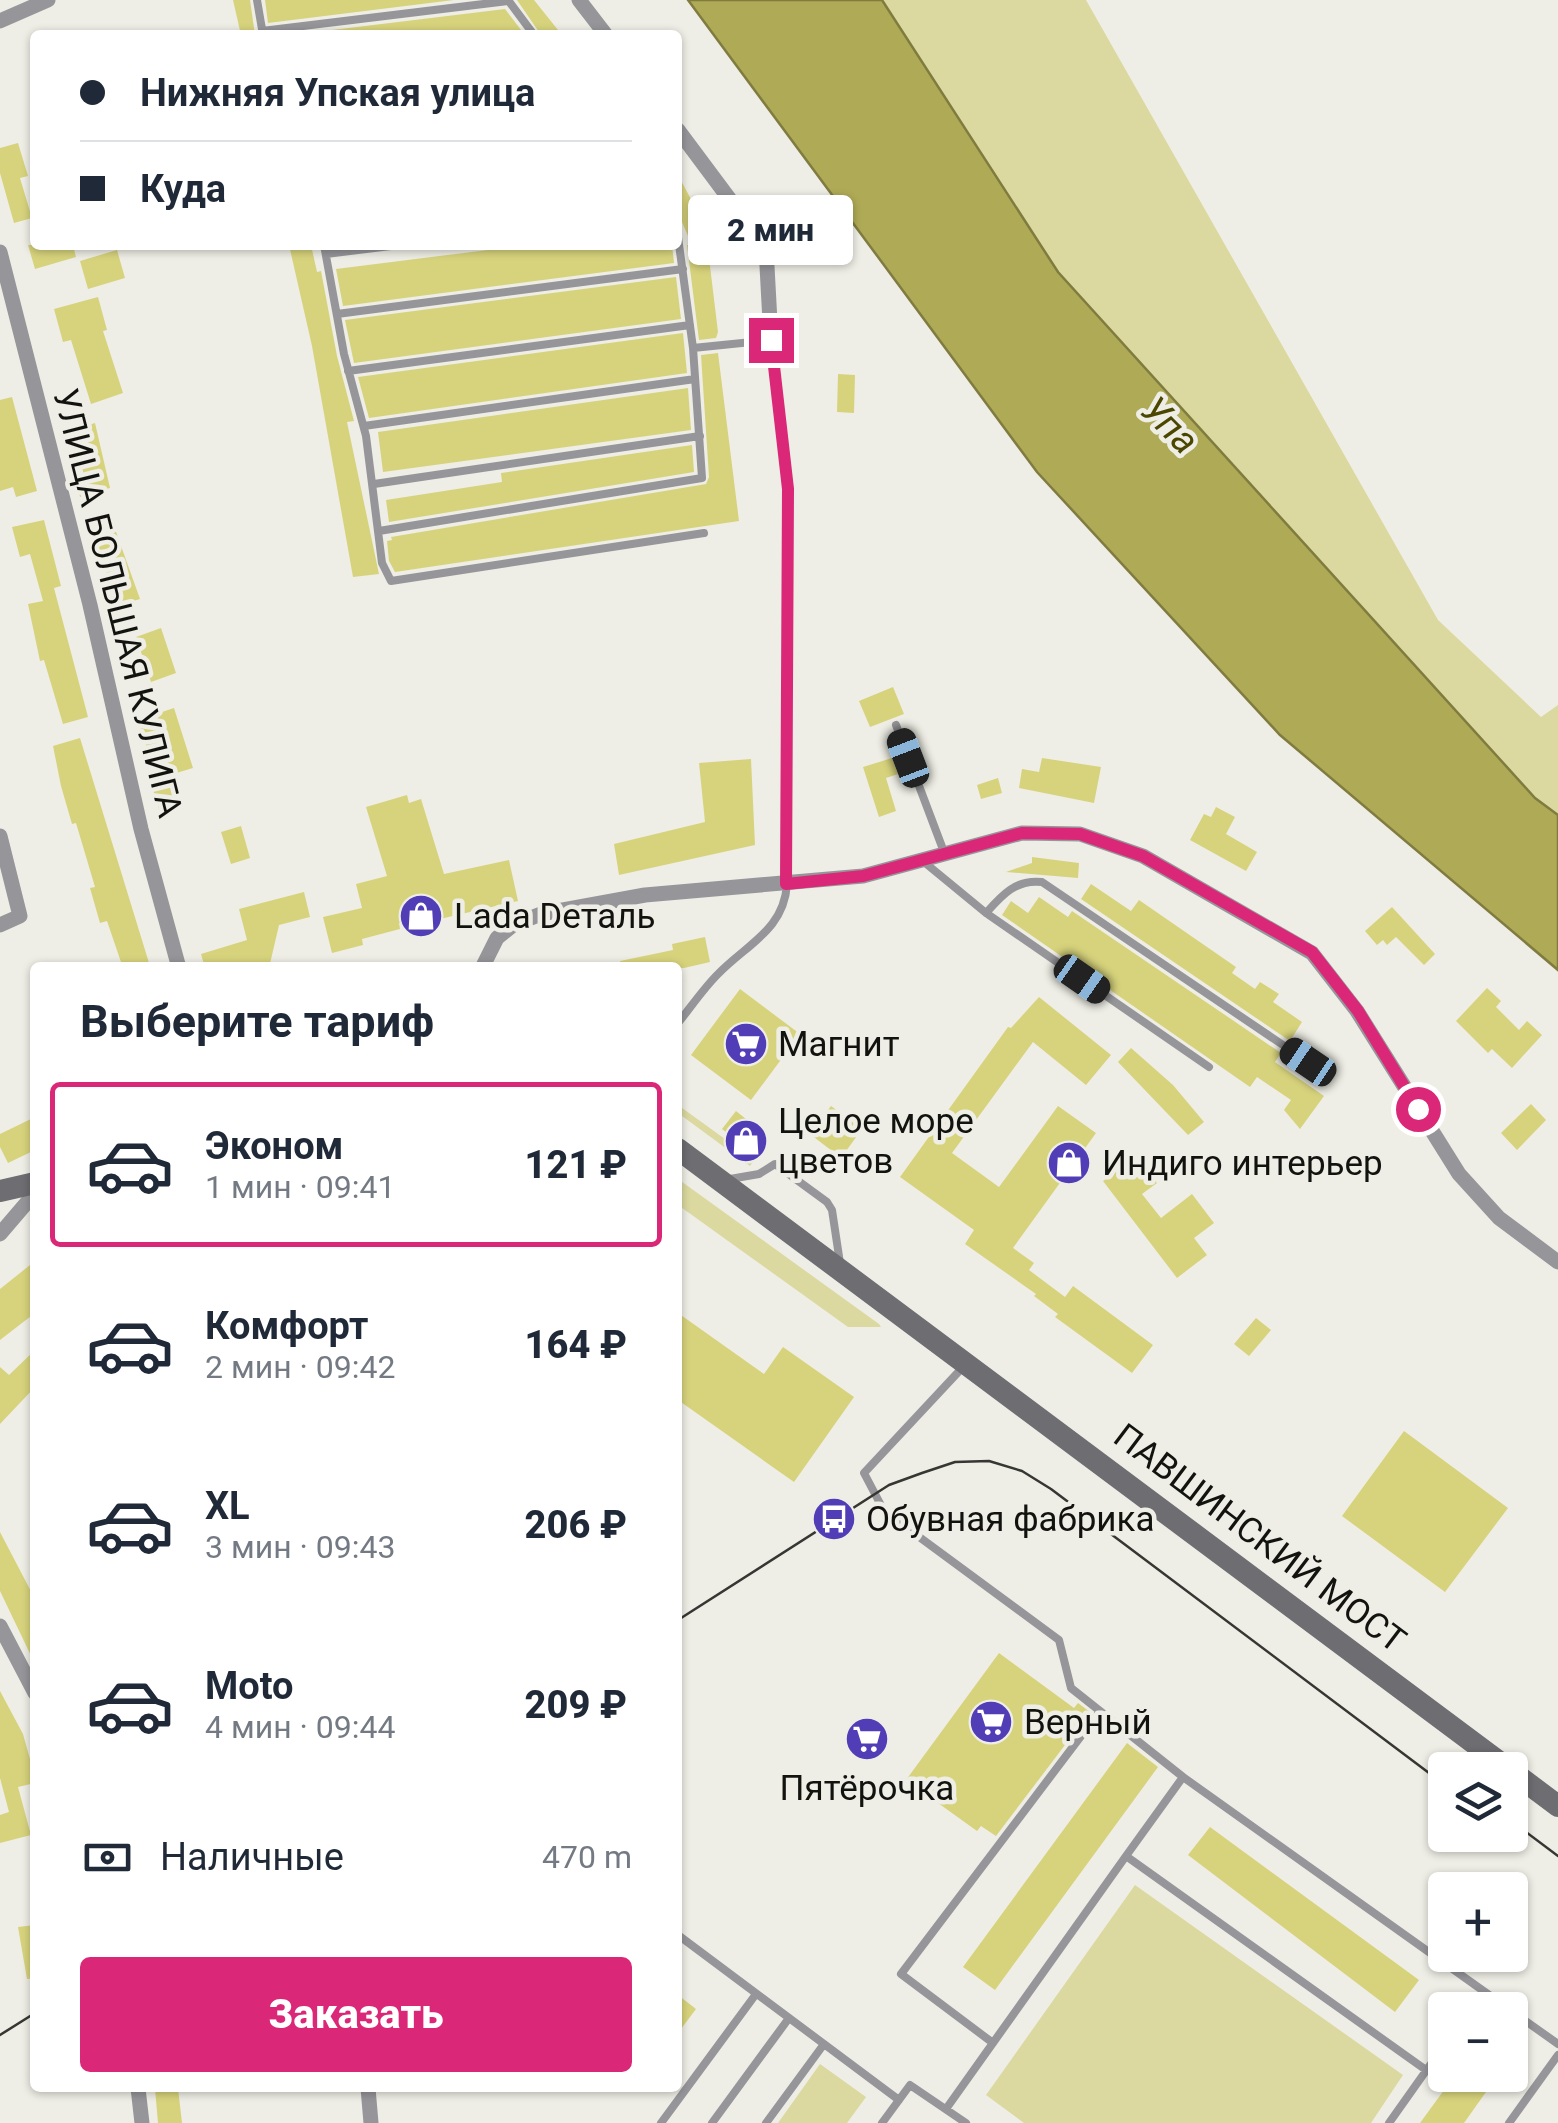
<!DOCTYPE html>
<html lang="ru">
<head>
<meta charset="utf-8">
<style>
  :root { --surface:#fff; --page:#f2f2f3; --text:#1f2937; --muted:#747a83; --line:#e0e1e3; --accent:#db2777 }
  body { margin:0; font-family:Roboto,sans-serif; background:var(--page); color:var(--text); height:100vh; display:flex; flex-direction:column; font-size:38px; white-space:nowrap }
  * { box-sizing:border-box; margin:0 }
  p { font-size:32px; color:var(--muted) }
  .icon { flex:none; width:55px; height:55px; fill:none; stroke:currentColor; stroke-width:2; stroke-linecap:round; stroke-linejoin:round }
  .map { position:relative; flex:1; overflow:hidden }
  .panel { position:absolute; left:30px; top:962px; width:652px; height:1130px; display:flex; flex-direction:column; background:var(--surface); border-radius:10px; box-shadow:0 2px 8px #0004 }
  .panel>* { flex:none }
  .top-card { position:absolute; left:30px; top:30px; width:652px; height:220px; border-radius:10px; box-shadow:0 2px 8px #0004; display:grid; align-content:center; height:220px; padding:0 50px; background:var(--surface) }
  .buttons { position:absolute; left:1428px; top:1752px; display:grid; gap:20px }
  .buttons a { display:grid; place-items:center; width:100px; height:100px; border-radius:10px; background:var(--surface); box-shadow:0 2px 8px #0004; font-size:50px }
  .end { position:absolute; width:45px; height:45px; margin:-22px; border:12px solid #db2777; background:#fff; box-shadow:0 0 0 5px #fff }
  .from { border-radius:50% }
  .bubble { position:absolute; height:70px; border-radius:10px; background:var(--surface); box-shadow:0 2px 8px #0004; font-size:32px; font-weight:800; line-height:70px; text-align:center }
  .car { position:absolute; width:30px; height:60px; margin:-30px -15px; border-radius:12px; box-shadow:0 0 8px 2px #0007; background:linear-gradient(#222 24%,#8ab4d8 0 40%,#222 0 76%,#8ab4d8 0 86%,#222 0) }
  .top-card b { display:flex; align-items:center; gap:35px; height:95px; font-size:38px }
  .top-card b+b { border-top:2px solid var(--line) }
  .top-card i { width:25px; height:25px; background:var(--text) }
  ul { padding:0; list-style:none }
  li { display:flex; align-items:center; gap:30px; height:165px; margin:0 20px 15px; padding:0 30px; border:5px solid transparent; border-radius:10px }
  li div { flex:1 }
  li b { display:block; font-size:38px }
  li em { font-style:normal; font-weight:800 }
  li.active { border-color:var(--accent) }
  li>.icon { width:90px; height:90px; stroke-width:1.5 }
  h2 { padding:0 50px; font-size:45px; line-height:120px }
  .pay { display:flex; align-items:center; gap:25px; height:110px; padding:0 50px; font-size:38px }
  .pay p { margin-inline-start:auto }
  .primary-button { display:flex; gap:20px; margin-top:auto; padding:20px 50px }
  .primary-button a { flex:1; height:115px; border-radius:10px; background:var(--accent); color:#fff; font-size:40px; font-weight:800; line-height:115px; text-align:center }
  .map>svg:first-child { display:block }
  .green { fill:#dbd99f }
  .water { fill:#afaa55; stroke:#807c40; stroke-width:2.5 }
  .building { fill:#d7d37c }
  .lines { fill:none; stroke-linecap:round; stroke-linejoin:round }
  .lane { stroke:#96969a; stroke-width:8 }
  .street { stroke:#96969a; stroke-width:15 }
  .secondary { stroke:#6d6d72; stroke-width:22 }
  .tram { stroke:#363632; stroke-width:2.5 }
  .route { stroke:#db2777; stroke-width:12 }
  .labels { text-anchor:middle; stroke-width:9; stroke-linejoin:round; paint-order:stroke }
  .street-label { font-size:35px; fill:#12120f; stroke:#eeeee6 }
  .poi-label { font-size:35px; fill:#12120f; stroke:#eeeee6; text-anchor:start }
  .water-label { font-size:38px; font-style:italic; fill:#4b4700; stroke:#eeeee6 }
</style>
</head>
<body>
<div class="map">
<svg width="1558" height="2123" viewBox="0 0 1558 2123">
  <rect width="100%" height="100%" fill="#eeeee6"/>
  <!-- green -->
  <path class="green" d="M882,0H1086L1438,620L1541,717L1558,705V815L1535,798L1058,272Z
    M678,1105L754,1160L750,1166L678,1113Z
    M678,1179L879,1324L881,1327H848L678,1205Z
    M1135,1885L1403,2075L1371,2123H1024L986,2095Z
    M820,2064L866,2097L847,2123H778Z"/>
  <!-- water -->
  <path class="water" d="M688,0H882L1058,272L1535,798L1558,815V970L1280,735L1037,472Z"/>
  <!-- building -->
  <path class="building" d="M233,0H250L255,35H241Z
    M265,0H454L268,23Z
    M517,0H534L562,35H541Z
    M505,9L525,35H291Z
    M18,143L28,176L20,178L32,218L14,223L0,173V148Z
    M678,175L700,216L706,233L718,332L716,338L699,340L687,245H692L678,213Z
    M28,245H73L76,257L35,269Z
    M289,245H311L317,272L321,271L337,356L354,421L347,422L379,574L353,577L312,346Z
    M527,245H672L674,263L343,306L336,269Z
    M117,250L125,278L88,289L80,261Z
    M676,277L681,319L354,363L345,320Z
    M98,297L107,330L103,331L123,393L91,404L71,340L63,342L54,309Z
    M683,333L687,373L369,418L358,377Z
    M718,353L739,521L395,572L389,561L387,541L392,540L391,537L706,484L709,477L701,355Z
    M838,374L855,375L854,413L837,412Z
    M688,388L691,430L383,472L378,432Z
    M12,397L37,491L16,497L13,487L0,491V400Z
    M95,423L110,488L80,497L75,478L84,475L72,430Z
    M692,445L694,472L389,522L386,500L502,482L501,473Z
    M44,520L61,586L54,588L88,717L63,724L44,660L40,661L28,604L43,601L30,554L20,557L12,527Z
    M115,529L140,599L117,606L95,535Z
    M161,628L176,673L151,682L136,637Z
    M893,687L904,714L870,727L859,701Z
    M174,708L193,768L173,774L183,808L161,815L152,787L159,786L138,720Z
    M80,738L149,963L136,968H123L107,921L100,923L90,888L95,887L76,823L72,824L61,786L53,746Z
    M892,758L898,774L886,778L896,811L879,817L863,767Z
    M1042,758L1101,767L1094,803L1019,788L1022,769L1039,772Z
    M751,759L755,845L619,875L614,844L705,822L699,763Z
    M998,778L1002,793L981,799L977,785Z
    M407,795L409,803L421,799L444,874L509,860L518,901L427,922L399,923L400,929L362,939L363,945L332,953L323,917L362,908L356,884L387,876L366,807Z
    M1216,807L1235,817L1226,834L1257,852L1246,871L1190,840L1204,814L1211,817Z
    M241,826L250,858L231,864L221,832Z
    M1032,857L1079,863L1078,878L1006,872L1032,863Z
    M1091,884L1131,911L1139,900L1236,967L1232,973L1255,989L1260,982L1279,994L1273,1002L1302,1022L1290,1041L1081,899Z
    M304,892L310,917L279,925L269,968H205L201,954L247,940L239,909Z
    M1039,897L1068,917L1072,911L1281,1053L1275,1062L1324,1096L1300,1129L1284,1110L1291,1100L1257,1077L1250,1087L1002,915L1011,901L1028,913Z
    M1392,907L1435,954L1424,965L1396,937L1387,945L1383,940L1377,945L1365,931Z
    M705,937L710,962L684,968H621L620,961L673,950L672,944Z
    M1487,988L1501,1001L1496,1007L1519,1030L1527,1021L1542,1035L1512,1068L1492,1049L1488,1053L1456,1021Z
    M740,989L800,1034L751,1100L691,1055Z
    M1039,997L1111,1055L1086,1085L1033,1042L952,1153L999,1187L1058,1106L1096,1133L1013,1248L1034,1263L1029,1270L1065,1297L1073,1286L1153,1345L1132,1373L1055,1317L1058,1314L1034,1296L1036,1294L965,1244L974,1230L900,1177L1008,1027L1011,1028Z
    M1131,1048L1173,1085L1204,1122L1188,1135L1118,1062Z
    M1531,1104L1546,1120L1517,1150L1501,1133Z
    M831,1106L862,1129L841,1158L810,1134Z
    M736,1111L762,1132L749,1150L722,1129Z
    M35,1117V1150L8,1163L0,1147V1134Z
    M1136,1156L1157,1183L1142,1194L1161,1218L1192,1194L1214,1223L1194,1238L1207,1255L1177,1278L1103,1181Z
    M35,1261V1313L0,1340V1289Z
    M678,1313L764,1374L783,1347L854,1397L794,1482L678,1400Z
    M1256,1318L1271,1330L1249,1356L1234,1344Z
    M35,1350V1387L0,1424V1367L9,1375Z
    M1404,1431L1508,1508L1445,1592L1342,1516Z
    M0,1532L35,1599V1664L0,1591Z
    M999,1653L1074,1708L1078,1703L1090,1712L996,1836L981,1826L977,1831L906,1780Z
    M0,1691L23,1734L35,1777V1783L18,1787L31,1835L0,1843V1815L9,1812L0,1778Z
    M1127,1743L1158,1767L995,1990L963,1967Z
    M1210,1827L1419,1980L1395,2012L1188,1855Z
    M35,1925V1978L27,1979L18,1927Z
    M678,1995L696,2009L678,2033Z
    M1455,2075H1498L1464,2123H1420Z
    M178,2088L182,2123H158L155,2089Z"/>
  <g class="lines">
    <!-- lane -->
    <path class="lane" d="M257,0L263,35
      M508,0L534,35
      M262,31L508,1
      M324,245L344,354L366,436L382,563L391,581L704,533
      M326,254L399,245
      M337,314L683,269
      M348,371L690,325
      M364,426L695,379
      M374,484L700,436
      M379,531L702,478L693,348L678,237
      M896,725L944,852
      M924,862L986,913L1209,1067
      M986,913C1002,895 1016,879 1042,882L1308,1062
      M678,1023C691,1007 703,989 718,974C747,944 784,930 787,884L788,489L771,340L693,348
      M730,1179L759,1174L775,1164L827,1202L832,1210L840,1263
      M963,1367L864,1473L884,1511L1059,1640L1071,1688L1183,1777L1558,2044
      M1183,1777L1126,1856L1426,2070
      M678,1935L899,2100
      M1470,2010L1483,1991
      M993,2043L901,1974L1100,1711
      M946,2109L1126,1856
      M661,2123L756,1994
      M712,2123L789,2018
      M766,2123L824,2044
      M882,2123L910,2085L966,2123
      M1389,2123L1445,2044
      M1509,2123L1558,2055"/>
    <!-- street -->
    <path class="street" d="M579,0L606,35
      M0,21L48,0
      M678,130L766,248L771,340
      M0,252L90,605L141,829L179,968
      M0,836L20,916L0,925
      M482,968L497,938L513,925L541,914L645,895L863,876L1022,833L1080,834L1143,856L1312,953L1357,1011L1459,1174L1499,1218L1558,1262
      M0,1234L35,1193
      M0,1626L35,1693
      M138,2088L142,2123
      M368,2088L371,2123"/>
    <!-- secondary -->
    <path class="secondary" d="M678,1149L1510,1770
      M0,1191L35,1183
      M1510,1770L1558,1806"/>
    <!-- tram -->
    <path class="tram" d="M678,1620L889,1485L922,1473L955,1462L989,1461L1022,1471L1051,1489L1445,1785
      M1510,1820L1558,1856
      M0,2035L35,2013"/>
  </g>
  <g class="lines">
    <!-- route -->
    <path class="route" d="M771,340L788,489L786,884L863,876L1022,833L1080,834L1143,856L1312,952L1358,1011L1418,1109"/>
  </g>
  <!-- icons -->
  <defs>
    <g id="shop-disc" transform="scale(2.25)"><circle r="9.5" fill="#513eb6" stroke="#eeeee6"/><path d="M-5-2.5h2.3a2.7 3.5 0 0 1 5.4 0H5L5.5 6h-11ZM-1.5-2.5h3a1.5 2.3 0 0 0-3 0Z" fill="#fff"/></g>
    <g id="supermarket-disc" transform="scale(2.25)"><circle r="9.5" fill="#513eb6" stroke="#eeeee6"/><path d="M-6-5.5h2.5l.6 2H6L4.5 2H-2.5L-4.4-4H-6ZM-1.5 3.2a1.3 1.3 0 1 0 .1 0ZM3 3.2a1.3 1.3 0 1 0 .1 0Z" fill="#fff"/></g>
    <g id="bus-disc" transform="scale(2.25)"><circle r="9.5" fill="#513eb6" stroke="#eeeee6"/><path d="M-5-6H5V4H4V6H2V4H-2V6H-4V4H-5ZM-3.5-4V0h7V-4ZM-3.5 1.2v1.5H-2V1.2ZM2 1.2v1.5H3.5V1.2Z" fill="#fff"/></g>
  </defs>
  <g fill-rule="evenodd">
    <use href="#shop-disc" x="421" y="916"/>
    <use href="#supermarket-disc" x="746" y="1044"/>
    <use href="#shop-disc" x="746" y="1141"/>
    <use href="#shop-disc" x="1069" y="1163"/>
    <use href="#bus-disc" x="834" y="1519"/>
    <use href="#supermarket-disc" x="991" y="1722"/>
    <use href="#supermarket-disc" x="867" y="1739"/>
  </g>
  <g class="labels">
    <!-- street labels -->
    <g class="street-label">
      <text transform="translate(118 603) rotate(76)" y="12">УЛИЦА БОЛЬШАЯ КУЛИГА</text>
      <text transform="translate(1260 1538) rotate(37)" y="12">ПАВШИНСКИЙ МОСТ</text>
    </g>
    <!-- poi labels -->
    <g class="poi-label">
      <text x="454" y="928">Lada Dеталь</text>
      <text x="778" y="1056">Магнит</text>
      <text x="778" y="1133">Целое море<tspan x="778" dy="40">цветов</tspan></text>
      <text x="1102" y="1175">Индиго интерьер</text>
      <text x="866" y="1531">Обувная фабрика</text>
      <text x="1024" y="1734">Верный</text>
      <text x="867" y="1800" text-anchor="middle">Пятёрочка</text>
    </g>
    <!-- water labels -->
    <g class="water-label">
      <text transform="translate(1170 425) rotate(45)" y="13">Упа</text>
    </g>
  </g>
</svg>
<div class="buttons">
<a><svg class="icon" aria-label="layers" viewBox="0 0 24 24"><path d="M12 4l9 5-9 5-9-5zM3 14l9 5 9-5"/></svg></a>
<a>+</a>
<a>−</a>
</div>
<i class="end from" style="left:1418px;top:1109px"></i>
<i class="end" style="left:771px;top:340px"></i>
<div class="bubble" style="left:688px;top:195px;width:165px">2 мин</div>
<i class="car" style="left:908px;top:758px;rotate:339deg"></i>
<i class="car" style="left:1082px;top:979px;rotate:125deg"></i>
<i class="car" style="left:1308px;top:1062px;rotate:304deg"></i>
<div class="top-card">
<b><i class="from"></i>Нижняя Упская улица</b>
<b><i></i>Куда</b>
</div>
<section class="panel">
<h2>Выберите тариф</h2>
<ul>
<li class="active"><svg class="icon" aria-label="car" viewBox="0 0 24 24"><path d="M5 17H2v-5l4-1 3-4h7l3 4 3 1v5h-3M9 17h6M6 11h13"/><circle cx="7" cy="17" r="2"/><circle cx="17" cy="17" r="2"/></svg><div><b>Эконом</b><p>1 мин · 09:41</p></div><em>121 ₽</em></li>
<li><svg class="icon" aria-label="car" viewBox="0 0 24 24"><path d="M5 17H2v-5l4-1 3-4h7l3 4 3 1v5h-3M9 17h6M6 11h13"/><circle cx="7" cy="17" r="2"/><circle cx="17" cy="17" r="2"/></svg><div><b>Комфорт</b><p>2 мин · 09:42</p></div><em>164 ₽</em></li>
<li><svg class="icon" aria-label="car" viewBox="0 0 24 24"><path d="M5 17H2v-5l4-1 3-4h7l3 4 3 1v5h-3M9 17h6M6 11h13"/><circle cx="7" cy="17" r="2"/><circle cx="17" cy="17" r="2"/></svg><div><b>XL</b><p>3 мин · 09:43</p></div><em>206 ₽</em></li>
<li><svg class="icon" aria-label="car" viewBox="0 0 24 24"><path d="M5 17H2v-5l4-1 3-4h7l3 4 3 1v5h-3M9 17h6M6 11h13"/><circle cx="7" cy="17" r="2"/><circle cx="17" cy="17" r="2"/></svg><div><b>Moto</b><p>4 мин · 09:44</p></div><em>209 ₽</em></li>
</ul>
<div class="pay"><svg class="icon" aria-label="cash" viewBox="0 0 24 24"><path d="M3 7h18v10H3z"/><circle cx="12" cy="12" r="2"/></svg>Наличные<p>470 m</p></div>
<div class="primary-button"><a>Заказать</a></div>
</section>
</div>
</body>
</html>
